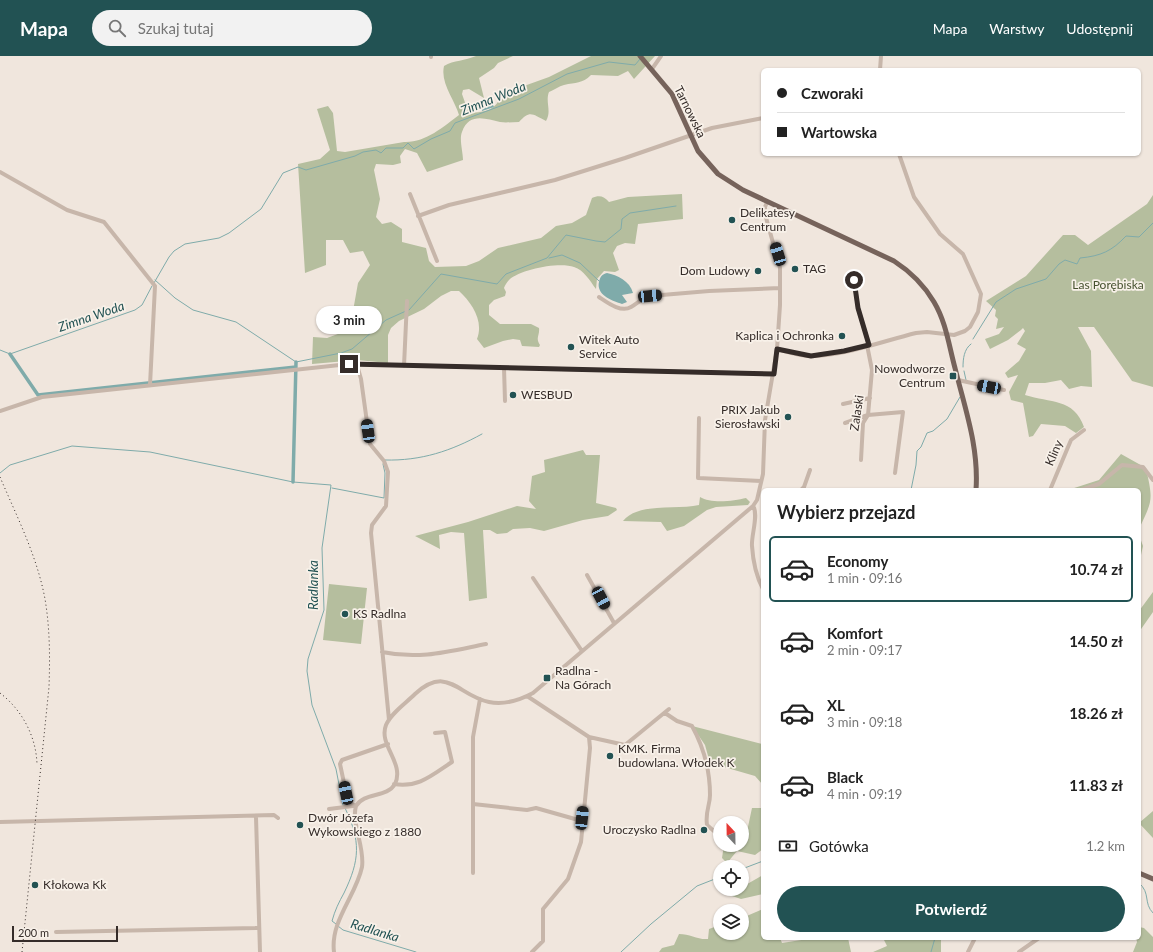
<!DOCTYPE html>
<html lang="pl">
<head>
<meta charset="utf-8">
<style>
  :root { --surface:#fff; --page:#f2f2f2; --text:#222; --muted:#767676; --line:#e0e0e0; --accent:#225253 }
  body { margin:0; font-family:Lato,sans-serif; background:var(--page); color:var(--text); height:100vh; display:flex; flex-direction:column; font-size:15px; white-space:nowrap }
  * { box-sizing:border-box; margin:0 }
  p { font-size:13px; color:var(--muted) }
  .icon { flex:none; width:22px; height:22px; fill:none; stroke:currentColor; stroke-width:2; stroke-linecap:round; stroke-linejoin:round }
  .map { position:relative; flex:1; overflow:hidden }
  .panel { position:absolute; left:761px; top:432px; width:380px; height:452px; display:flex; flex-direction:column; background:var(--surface); border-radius:6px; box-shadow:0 1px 3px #0004 }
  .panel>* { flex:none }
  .banner { position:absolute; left:761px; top:12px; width:380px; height:88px; border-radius:6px; box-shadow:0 1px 3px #0004; display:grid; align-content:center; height:88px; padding:0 16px; background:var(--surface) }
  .needle { width:26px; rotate:338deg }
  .controls { position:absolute; left:713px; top:760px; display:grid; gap:8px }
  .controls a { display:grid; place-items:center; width:36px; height:36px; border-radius:50%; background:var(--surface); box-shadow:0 1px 3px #0004; font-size:20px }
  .scale { position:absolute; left:12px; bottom:10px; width:106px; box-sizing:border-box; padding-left:4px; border:2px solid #352c29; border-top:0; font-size:11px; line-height:14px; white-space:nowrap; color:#352c29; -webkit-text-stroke:3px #f8f1e9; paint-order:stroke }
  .end { position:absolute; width:18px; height:18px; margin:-9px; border:5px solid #352c29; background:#fff; box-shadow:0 0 0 2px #fff }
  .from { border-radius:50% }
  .bubble { position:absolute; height:28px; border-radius:14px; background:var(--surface); box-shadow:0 1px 3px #0004; font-size:13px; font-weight:700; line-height:28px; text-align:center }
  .car { position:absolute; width:12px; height:24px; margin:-12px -6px; border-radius:5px; box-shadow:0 0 3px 1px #0007; background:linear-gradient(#222 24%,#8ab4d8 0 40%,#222 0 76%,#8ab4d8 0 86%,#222 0) }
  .banner b { display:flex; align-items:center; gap:14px; height:38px; font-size:15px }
  .banner b+b { border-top:1px solid var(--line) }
  .banner i { width:10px; height:10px; background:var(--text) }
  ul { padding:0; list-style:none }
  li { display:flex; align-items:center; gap:12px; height:66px; margin:0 8px 6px; padding:0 8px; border:2px solid transparent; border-radius:6px }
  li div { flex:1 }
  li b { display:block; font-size:15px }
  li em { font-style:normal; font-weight:700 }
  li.on { border-color:var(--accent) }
  li>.icon { width:36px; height:36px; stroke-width:1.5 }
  h2 { padding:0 16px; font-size:18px; line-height:48px }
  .pay { display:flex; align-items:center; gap:10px; height:44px; padding:0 16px; font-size:15px }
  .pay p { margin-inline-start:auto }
  .action { display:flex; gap:8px; margin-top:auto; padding:8px 16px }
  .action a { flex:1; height:46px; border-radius:24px; background:var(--accent); color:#fff; font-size:16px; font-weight:700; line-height:46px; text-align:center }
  header { display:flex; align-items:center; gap:24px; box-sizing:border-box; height:56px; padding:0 20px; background:var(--accent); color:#fff }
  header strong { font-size:19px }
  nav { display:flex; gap:22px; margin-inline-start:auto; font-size:14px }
  .search { width:280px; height:36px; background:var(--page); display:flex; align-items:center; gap:10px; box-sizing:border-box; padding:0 14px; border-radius:22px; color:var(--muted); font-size:15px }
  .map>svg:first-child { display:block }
  .green { fill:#b5be9e }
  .water { fill:#7fabaa }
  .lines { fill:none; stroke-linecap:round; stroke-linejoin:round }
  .stream { stroke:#7fabaa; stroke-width:1 }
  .canal { stroke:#7fabaa; stroke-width:3.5 }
  .minor { stroke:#c7b6aa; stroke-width:4 }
  .major { stroke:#76635b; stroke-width:5 }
  .rail { stroke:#352c29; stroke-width:1; stroke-dasharray:1 3; stroke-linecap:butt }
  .route { stroke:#352c29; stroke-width:5 }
  .poi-dot { fill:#225253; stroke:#f8f1e9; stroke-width:1.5 }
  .labels { text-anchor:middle; stroke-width:3.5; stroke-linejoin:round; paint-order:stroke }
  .street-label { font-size:12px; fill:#352c29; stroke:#f8f1e9 }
  .poi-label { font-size:12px; fill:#352c29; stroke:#f8f1e9; text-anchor:start }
  .park-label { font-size:12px; fill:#46512f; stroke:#f8f1e9 }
  .water-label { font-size:13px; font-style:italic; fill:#225253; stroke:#f8f1e9 }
</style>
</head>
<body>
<header>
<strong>Mapa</strong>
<div class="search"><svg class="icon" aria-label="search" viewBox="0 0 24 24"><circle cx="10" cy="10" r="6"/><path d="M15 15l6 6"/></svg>Szukaj tutaj</div>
<nav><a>Mapa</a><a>Warstwy</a><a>Udostępnij</a></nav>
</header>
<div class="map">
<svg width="1153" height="896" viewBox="0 0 1153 896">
  <rect width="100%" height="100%" fill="#f0e6dd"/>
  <!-- green -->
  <path class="green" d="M476,0H513L498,7L494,12L479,22L484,42L469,33L463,34L462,38L468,55L470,57C487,56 496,54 502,38L549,21L591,0H655L634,23L628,15L618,20L591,19C582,28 576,26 564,29C559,30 554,34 549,36C545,46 552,55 546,65C532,58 530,54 519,66C512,66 506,67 500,66C486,63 469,56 462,76C459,83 463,96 463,104L427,116L417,97L405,93L400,100L401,107L393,109L376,108L374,114L380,143L376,161L382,168L391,166L402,173V186L426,192L429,205L435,211L466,210L479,205L498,192L541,182L556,170L572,167L586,159L592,142C599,139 604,140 609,146L628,141L682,138L683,163L638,168L635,188L625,187L617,190L613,197L619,214L615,216L604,215L597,223L596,233C590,225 584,214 574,211C559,206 521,213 509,224C507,226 505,229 504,232L506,236L505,240L494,244L489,249V259L500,268H531L539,272C540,279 535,282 540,289L539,291L522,290L520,284L513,283L503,285L484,292L477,283C484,265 472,247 459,235H451L441,240L424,253L399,265L391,272L388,279V307L357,304L312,308L313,281L327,282L346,275L353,255L358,227L370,209L363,195L350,197L343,184H326V209L305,217L298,108L320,103L330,94L317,53L328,50L333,57L337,95L345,96L404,86C425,87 443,71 459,59C455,44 440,27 444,10C454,4 465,5 476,0Z
    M1153,139V331L1132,325L1094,271H1078L1091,295L1092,331L1081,330L1069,333L1061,324L1045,327H1029L1025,339C1050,347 1074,342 1084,371L1076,377L1065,370L1041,368L1033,380L1029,381L1023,347L1011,344L1009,336L1018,319L1008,322L1005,317L1019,305L1026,293L1017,288L1025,275L1023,272L1021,274L1008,284L990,293L985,283L999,278L1004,271L996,273L998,263L995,260L996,254L986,245L1026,220L1063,179H1075L1088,189L1147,148Z
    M583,394L586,399H600L596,447L616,452L617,454L608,460L583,464L544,475L530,472L513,473L507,477L497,478L490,474H483L487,542L469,545L464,477L451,476L439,479L440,493L415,480L468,466L517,450L536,453L529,445L532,420L545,416L544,404Z
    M1121,398L1146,412C1153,445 1153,443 1139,473V434H1068L1099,424Z
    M700,441C711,448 734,445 746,442L750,446L748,449L716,451L707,454L684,470L667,475L661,466L623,465C638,446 678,454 699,449Z
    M1139,479L1143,490L1139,508Z
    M329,528L367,532L361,588L323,584Z
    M1153,536V556L1139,576V555Z
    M692,670L762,688L763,729L755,720L710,707L705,689Z
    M752,752H763V793L755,799L737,795L727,807L722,802L724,789H742V779L746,780Z
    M1153,755V782L1139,767Z
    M763,819V838L741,843L729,839L742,833V831Z
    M763,853V882H780L782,887L814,882H848L851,896H659L662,892L674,889L679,878C690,878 698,884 708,883L709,873L720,869V877H742V862Z
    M1139,871L1144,872L1153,881V896H1133L1137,886L1136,882H1139Z
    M883,882H941V896H873L887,890Z"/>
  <!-- water -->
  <path class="water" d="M489,46L493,49L494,51L482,55V49Z
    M607,217C617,219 630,225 633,237L622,239L627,246L622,248C612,245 596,239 599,226C600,221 602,218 607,217Z"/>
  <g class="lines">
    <!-- stream -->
    <path class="stream" d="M549,202L562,199L580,207L599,225
      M155,224L175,242L193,254L236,266L296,306L341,297L352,293L386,264L406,255
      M154,227L169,201L174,195L185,188L219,182L229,177L261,153L283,117L298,111L306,114L355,100L363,96L376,94L381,97L386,92H403L408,87L414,93L431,83L450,75L455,67L519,43L567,18L609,6L635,9L640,3
      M409,254L441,218L497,228L506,218L547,202L566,179L596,185L605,186L621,173L622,163L630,157L676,150
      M973,283L996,246L1016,233L1046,223L1059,208L1065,204L1077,208L1080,202C1101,200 1112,195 1126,180L1139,181L1153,167
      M0,294L10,298L135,254L142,249L152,230
      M963,311C963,303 964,293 971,288
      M964,315L966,324
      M385,404C421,405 451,395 482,378
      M0,417L10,409L72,390L150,396L293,426L331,429L322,492L324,554L308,603L307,615L312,649L336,713L343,749
      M332,432L384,442L385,417L383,408
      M911,434L916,409L917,395L921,391L927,377L933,375L947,363L960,341
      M742,813L763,805
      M1139,827C1151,837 1143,847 1153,857
      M336,868L332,865C335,854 339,846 344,837C360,804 361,785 345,752
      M338,870L343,874L416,896
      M621,896L651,868L697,830L720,821
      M931,896L935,882"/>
    <!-- canal -->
    <path class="canal" d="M10,298L38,339L296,311
      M293,426L296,306"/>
    <!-- minor -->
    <path class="minor" d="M431,1V0
      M652,13L661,0
      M880,14L881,0
      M0,116L67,154L104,166L155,230L150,329
      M410,138L437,205
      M418,160L449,149L555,124L625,102L712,72L763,62
      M854,224L858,252L869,289
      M599,241C608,247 621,257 631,251C638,247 642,242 650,240L709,235L780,232
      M777,293C788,296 799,300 811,300C844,300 883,285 916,277L927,276L954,279L965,275L970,271L978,256L981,238L963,198L940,178L914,141L899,98
      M357,309L361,323L370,388L384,405L388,416L386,450L372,469L371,477L389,664
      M404,310L407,245
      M504,312L505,345
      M958,324L1004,334
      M843,348L870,342
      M0,355L42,341L349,308L774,318
      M699,362L698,422L761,425
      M845,367L868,359L903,356L895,417
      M861,404L863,367L868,359L872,314L867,289
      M801,434L804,431L810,414
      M1050,434L1071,384L1084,374
      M1081,434L1099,428L1122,409L1143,411L1153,424
      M753,450C759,458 751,480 752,490C753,505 756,520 763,533
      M587,519L614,567
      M533,522L582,595
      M382,596C420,604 450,595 486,588
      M527,640L589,681L625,689L669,653
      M665,657L677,665L692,670C703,690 710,715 710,739C710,750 705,755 707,769L715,776
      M394,728C419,732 432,719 452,706L445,676L435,677
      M473,748L527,754L536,752L582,765
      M356,750L348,746L340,708L342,704L388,688
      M329,753L353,750
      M256,761L260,896
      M0,766L274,759L278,762
      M473,817V681L480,643
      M56,876L259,872
      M334,896C330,865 356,840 362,811C365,791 351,767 356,750C364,736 387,742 395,728C405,707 378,689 386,669C391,657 406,647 415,638C448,608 458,640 489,646C504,649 520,644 533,637L753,450L757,444L763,418L765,364L777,293L780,249V212L765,158V151L767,146
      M532,896L543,885V853L568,823L581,786L590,692L589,681
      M968,896L975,882
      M1019,896L1039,882"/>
    <!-- major -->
    <path class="major" d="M640,0L672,38L698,95L718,118L743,134L894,205C911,216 924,229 934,246C946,266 949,290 955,312C965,353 979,391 976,434
      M1139,817L1153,823"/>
    <!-- rail -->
    <path class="rail" d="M0,421C17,461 37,500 45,543C50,573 50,602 49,631L22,896
      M0,637C22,654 36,680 37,708"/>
  </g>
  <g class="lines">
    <!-- route -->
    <path class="route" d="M349,308L774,318L777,293L811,300L844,295L869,289L858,252L854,224"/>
  </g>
  <!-- markers -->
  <g class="poi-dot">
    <circle cx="732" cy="164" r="4"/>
    <circle cx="795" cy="213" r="4"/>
    <circle cx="758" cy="215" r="4"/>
    <circle cx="842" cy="280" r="4"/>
    <circle cx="571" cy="291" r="4"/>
    <rect x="949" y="316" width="8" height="8" rx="2"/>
    <circle cx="513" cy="339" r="4"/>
    <circle cx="788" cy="361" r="4"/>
    <circle cx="345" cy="558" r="4"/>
    <rect x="543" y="618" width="8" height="8" rx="2"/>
    <circle cx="610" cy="700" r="4"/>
    <circle cx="300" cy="769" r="4"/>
    <circle cx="704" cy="774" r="4"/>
    <circle cx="35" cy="829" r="4"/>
  </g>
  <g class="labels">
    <!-- street labels -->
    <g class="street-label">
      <text transform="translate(690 56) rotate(64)" y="4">Tarnowska</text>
      <text transform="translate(857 357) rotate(-81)" y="4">Zalaski</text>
      <text transform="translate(1054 397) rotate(-67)" y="4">Kliny</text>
    </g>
    <!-- poi labels -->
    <g class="poi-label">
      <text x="740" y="161">Delikatesy<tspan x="740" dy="14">Centrum</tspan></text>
      <text x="803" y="217">TAG</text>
      <text x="750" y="219" text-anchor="end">Dom Ludowy</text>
      <text x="834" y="284" text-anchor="end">Kaplica i Ochronka</text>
      <text x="579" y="288">Witek Auto<tspan x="579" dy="14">Service</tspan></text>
      <text x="945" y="317" text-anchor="end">Nowodworze<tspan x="945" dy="14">Centrum</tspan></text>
      <text x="521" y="343">WESBUD</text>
      <text x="780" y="358" text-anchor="end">PRIX Jakub<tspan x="780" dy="14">Sierosławski</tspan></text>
      <text x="353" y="562">KS Radlna</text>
      <text x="555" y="619">Radlna -<tspan x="555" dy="14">Na Górach</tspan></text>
      <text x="618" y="697">KMK. Firma<tspan x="618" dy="14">budowlana. Włodek K</tspan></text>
      <text x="308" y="766">Dwór Józefa<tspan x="308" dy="14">Wykowskiego z 1880</tspan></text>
      <text x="696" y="778" text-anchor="end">Uroczysko Radlna</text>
      <text x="43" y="833">Kłokowa Kk</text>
    </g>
    <!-- park labels -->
    <g class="park-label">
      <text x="1108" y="233">Las Porębiska</text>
    </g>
    <!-- water labels -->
    <g class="water-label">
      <text transform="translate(493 42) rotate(-22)" y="5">Zimna Woda</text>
      <text transform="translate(91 260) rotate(-19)" y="5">Zimna Woda</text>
      <text transform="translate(313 529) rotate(-90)" y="5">Radlanka</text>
      <text transform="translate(375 874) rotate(17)" y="5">Radlanka</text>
    </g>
  </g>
</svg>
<div class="controls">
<a><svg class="needle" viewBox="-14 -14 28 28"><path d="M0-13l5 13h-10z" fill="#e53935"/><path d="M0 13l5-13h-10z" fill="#767676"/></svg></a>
<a><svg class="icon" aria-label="locate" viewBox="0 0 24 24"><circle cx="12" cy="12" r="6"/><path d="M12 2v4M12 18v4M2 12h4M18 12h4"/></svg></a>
<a><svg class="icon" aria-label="layers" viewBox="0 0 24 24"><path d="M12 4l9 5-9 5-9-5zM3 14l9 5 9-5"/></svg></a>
</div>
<div class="scale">200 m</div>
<i class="end from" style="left:854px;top:224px"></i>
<i class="end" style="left:349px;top:308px"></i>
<div class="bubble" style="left:316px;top:250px;width:66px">3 min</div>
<i class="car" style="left:778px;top:198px;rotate:343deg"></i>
<i class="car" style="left:650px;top:240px;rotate:85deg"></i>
<i class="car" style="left:989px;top:331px;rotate:281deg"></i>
<i class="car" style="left:368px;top:375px;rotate:352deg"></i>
<i class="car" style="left:601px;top:542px;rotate:152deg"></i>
<i class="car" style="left:346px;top:737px;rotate:348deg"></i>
<i class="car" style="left:582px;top:762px;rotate:6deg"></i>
<div class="banner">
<b><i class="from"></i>Czworaki</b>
<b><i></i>Wartowska</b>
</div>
<section class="panel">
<h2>Wybierz przejazd</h2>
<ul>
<li class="on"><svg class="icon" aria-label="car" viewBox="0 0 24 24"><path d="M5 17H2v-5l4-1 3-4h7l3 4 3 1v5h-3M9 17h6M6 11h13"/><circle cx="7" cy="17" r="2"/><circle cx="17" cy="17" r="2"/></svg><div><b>Economy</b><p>1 min · 09:16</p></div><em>10.74 zł</em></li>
<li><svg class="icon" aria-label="car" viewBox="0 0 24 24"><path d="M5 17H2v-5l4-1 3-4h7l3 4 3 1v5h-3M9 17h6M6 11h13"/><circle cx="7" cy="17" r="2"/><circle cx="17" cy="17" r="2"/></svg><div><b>Komfort</b><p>2 min · 09:17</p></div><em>14.50 zł</em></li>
<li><svg class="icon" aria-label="car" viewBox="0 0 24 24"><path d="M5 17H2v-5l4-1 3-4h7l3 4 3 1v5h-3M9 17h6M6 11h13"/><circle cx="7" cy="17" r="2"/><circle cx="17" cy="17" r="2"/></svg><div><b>XL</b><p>3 min · 09:18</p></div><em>18.26 zł</em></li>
<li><svg class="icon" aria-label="car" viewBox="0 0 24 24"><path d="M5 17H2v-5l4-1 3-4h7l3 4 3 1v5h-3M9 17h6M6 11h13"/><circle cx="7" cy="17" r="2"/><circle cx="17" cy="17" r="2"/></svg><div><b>Black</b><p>4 min · 09:19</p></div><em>11.83 zł</em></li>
</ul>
<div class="pay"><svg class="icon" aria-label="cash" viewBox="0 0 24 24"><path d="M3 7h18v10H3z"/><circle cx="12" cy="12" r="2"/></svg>Gotówka<p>1.2 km</p></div>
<div class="action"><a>Potwierdź</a></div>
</section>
</div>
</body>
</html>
